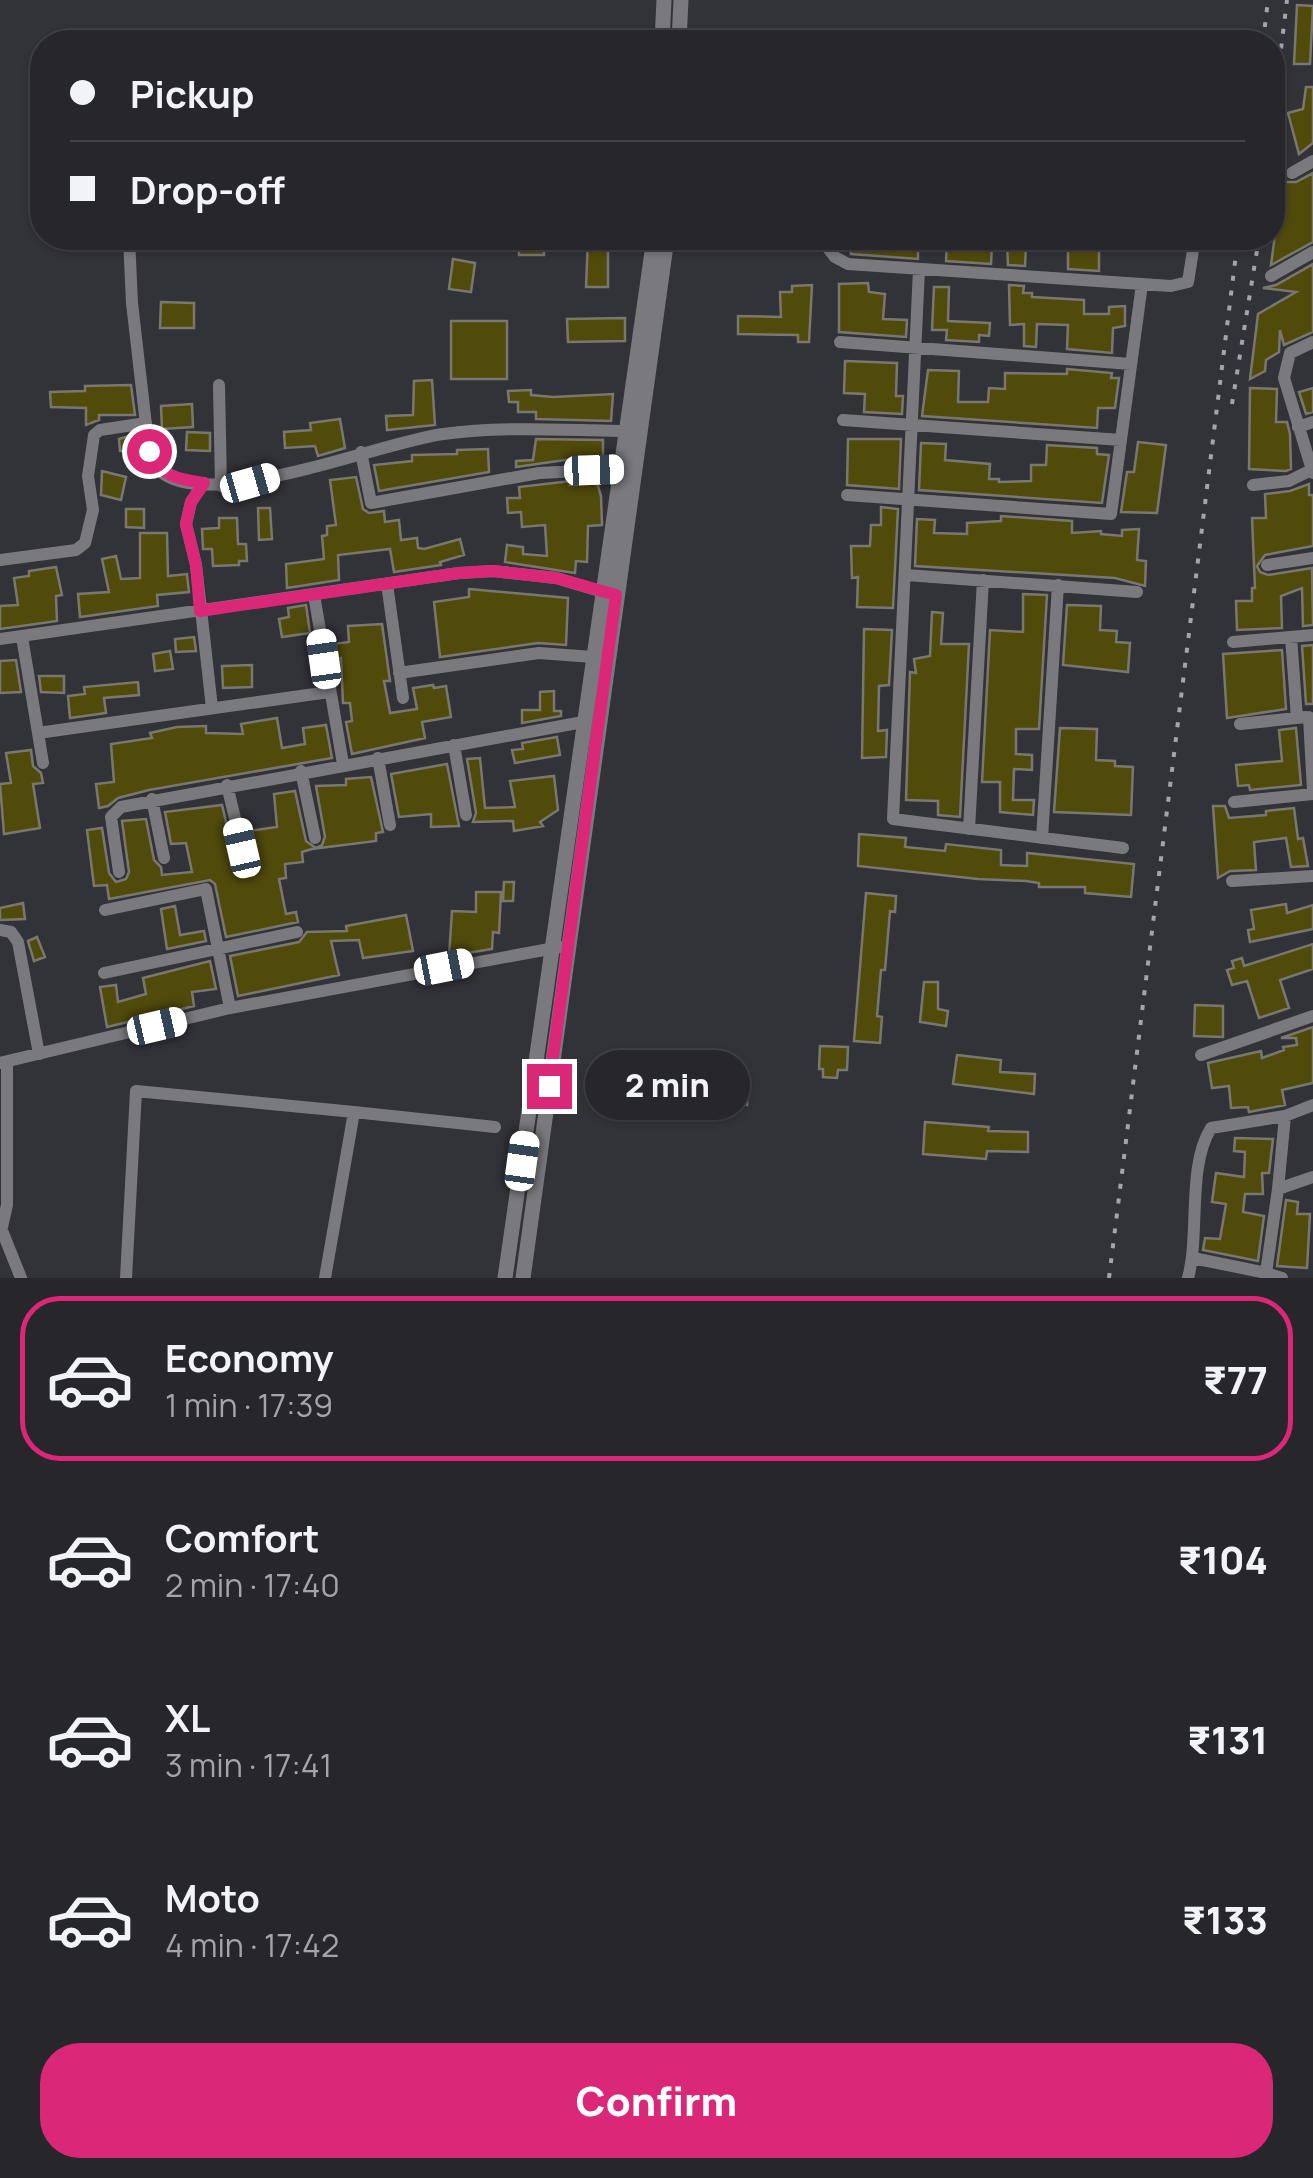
<!DOCTYPE html>
<html lang="en">
<head>
<meta charset="utf-8">
<style>
  :root { --surface:#26262b; --page:#323237; --text:#f1f3f6; --muted:#a4a5a9; --line:#424347; --accent:#db2777 }
  body { margin:0; font-family:Manrope,sans-serif; background:var(--page); color:var(--text); height:100vh; display:flex; flex-direction:column; font-size:38px; white-space:nowrap }
  * { box-sizing:border-box; margin:0 }
  p { font-size:32px; color:var(--muted) }
  .icon { flex:none; width:55px; height:55px; fill:none; stroke:currentColor; stroke-width:2; stroke-linecap:round; stroke-linejoin:round }
  .map { position:relative; height:1278px; overflow:hidden }
  .details { display:flex; flex-direction:column; background:var(--surface); flex:1 }
  .details>* { flex:none }
  .top-card { position:absolute; left:30px; top:30px; width:1255px; height:220px; border-radius:40px; box-shadow:0 2px 8px #0004,0 0 0 2px var(--line); display:grid; align-content:center; height:220px; padding:0 40px; background:var(--surface) }
  .end { position:absolute; width:45px; height:45px; margin:-22px; border:12px solid #db2777; background:#fff; box-shadow:0 0 0 5px #fff }
  .from { border-radius:50% }
  .bubble { position:absolute; height:70px; border-radius:35px; background:var(--surface); box-shadow:0 2px 8px #0004,0 0 0 2px var(--line); font-size:32px; font-weight:800; line-height:70px; text-align:center }
  .car { position:absolute; width:30px; height:60px; margin:-30px -15px; border-radius:12px; box-shadow:0 0 8px 2px #0007; background:linear-gradient(#fff 24%,#345 0 40%,#fff 0 76%,#345 0 86%,#fff 0) }
  .top-card b { display:flex; align-items:center; gap:35px; height:95px; font-size:38px }
  .top-card b+b { border-top:2px solid var(--line) }
  .top-card i { width:25px; height:25px; background:var(--text) }
  ul { padding:18px 0 0; list-style:none }
  li { display:flex; align-items:center; gap:30px; height:165px; margin:0 20px 15px; padding:0 20px; border:5px solid transparent; border-radius:40px }
  li div { flex:1 }
  li b { display:block; font-size:38px }
  li em { font-style:normal; font-weight:800 }
  li.active { border-color:var(--accent) }
  li>.icon { width:90px; height:90px; stroke-width:1.5 }
  .action { display:flex; gap:20px; margin-top:auto; padding:20px 40px }
  .action a { flex:1; height:115px; border-radius:40px; background:var(--accent); color:#fff; font-size:40px; font-weight:800; line-height:115px; text-align:center }
  .map>svg:first-child { display:block }
  .building { fill:#504a0b; stroke:#79786f; stroke-width:2.5 }
  .lines { fill:none; stroke-linecap:round; stroke-linejoin:round }
  .minor { stroke:#7a7a7e; stroke-width:12 }
  .tertiary { stroke:#7a7a7e; stroke-width:15 }
  .rail { stroke:#a4a4aa; stroke-width:4; stroke-dasharray:5 10; stroke-linecap:butt }
  .route { stroke:#db2777; stroke-width:12 }
</style>
</head>
<body>
<div class="map">
<svg width="1313" height="1278" viewBox="0 0 1313 1278">
  <rect width="100%" height="100%" fill="#323239"/>
  <!-- building -->
  <path class="building" d="M1297,5L1313,6L1310,64H1294Z
    M1306,87H1313V143L1299,154L1288,113L1303,109Z
    M1313,173V242L1271,265L1282,182H1296Z
    M519,238H544V255H519Z
    M588,238H623L622,248H608V287H586Z
    M850,238H901V247H918V259L851,254Z
    M947,240L992,244L991,264L946,261Z
    M1007,245L1026,246L1025,266L1008,265Z
    M1099,249V271L1068,269V250Z
    M453,259L475,263L471,292L449,289Z
    M1313,264V332L1284,345L1280,330L1279,352L1266,360L1265,371L1250,379L1258,314L1296,292L1263,288L1276,285Z
    M868,283L869,292L885,294L883,319L907,320L906,337L839,332V284Z
    M812,285L809,342H798V335L738,334V316L781,317L780,292H792V286Z
    M1009,285L1024,286L1023,293H1032V297L1084,300V314H1109V307L1125,306V326L1113,328L1112,353L1067,349L1068,325L1037,324L1036,347L1024,346V324L1010,325Z
    M934,287H949L948,321L990,323L989,336L979,335V342L946,340L947,330H932Z
    M161,302L194,303V328H160Z
    M625,318V341L568,342L567,319Z
    M451,321H507V379H451Z
    M845,361L897,363L896,396H903L902,414L864,412L865,394L844,393Z
    M1067,369L1112,373L1111,378H1119L1115,408H1098L1097,428L922,416L928,370L959,371L958,402H988L989,388L1005,389V373L1067,374Z
    M432,380L435,425L387,430L386,416L413,415L414,381Z
    M131,385L135,415H99V420L86,425V408L51,407L50,392L85,391V386Z
    M1250,388L1277,389L1276,422H1287L1290,434L1291,469L1286,471L1249,469Z
    M1313,388V412L1306,414L1299,392Z
    M531,390V395L553,397L613,394L611,421L536,419V412H518V402H509L508,391Z
    M192,404L193,427L162,429L161,406Z
    M340,419L345,448L318,456L315,446L285,448L284,432L311,430L310,423Z
    M187,432L210,433V451L186,450Z
    M137,434L138,450L120,451L119,439Z
    M536,439L603,440V459H572L516,467V461L533,460Z
    M848,439H901L899,489L847,485Z
    M1138,442L1166,445L1157,513L1121,512L1127,472H1134Z
    M921,443L946,444L945,460L990,464L989,479H999V482L1031,481V465H1046L1047,445L1097,448V454L1109,455L1102,503L919,490Z
    M488,449L489,472L379,491L374,465L412,461V455L457,454V450Z
    M102,471L126,477L121,500L101,495Z
    M356,477L363,509L369,513L384,511L385,522L399,520L401,540L417,538L418,548L424,549L460,539L464,555L440,562L441,565L394,572L390,549L338,555L339,580L287,588L286,564L324,559L322,536L327,535V526L336,525L330,480Z
    M571,481L570,485L597,483L601,496L602,525L588,526L587,562L576,561L575,573L505,562L507,545L523,547V554L547,556L545,525L522,527L521,512L508,513L507,498H520L519,487Z
    M1309,484V495H1313V546L1265,555L1257,566L1260,572L1268,575L1312,568L1313,625L1303,626L1302,588L1281,596L1282,628L1237,630L1236,601H1252V588H1255L1252,518H1266L1265,494L1290,491Z
    M881,507L898,509L893,608L857,607L858,577L852,578L851,546H870L871,525H881Z
    M258,508H270L272,539L259,540Z
    M126,509H144V528L126,527Z
    M1001,516L1072,521V533L1101,531V534L1122,536V530L1139,529L1137,560L1146,561L1145,586L1115,578L915,566L917,519L935,520L934,533L967,534V523L1001,521Z
    M219,518H237L238,544H246L247,561H239V565L213,566L212,549H203L202,529L219,528Z
    M140,533H167L168,576L187,574L189,592L157,595L158,606L80,617L78,594L109,592L102,559L116,556L121,579L140,578Z
    M56,567L62,595L56,596L57,621L0,629V606L18,605L14,578L29,576V571Z
    M469,589L568,598L566,645L538,643L440,657L434,602L469,597Z
    M1023,594L1047,595L1039,729H1016V754L1032,755V770L1014,769L1013,800H1034L1033,815L1000,812V782H982L990,630L1023,632Z
    M306,605L310,633L282,637L279,619L289,617L288,608Z
    M1067,605L1101,606L1100,630L1117,631L1116,642L1130,643L1128,672L1063,665Z
    M932,612L943,613L941,644H969L960,817L938,815V801L906,800L910,672L916,673L914,659L930,656Z
    M382,624L390,681H384L390,713L417,709L413,688L433,685L434,688L446,686L451,717L422,722L425,738L352,754L346,722L352,721L350,703H343L341,658L335,659L333,644L349,642L348,626Z
    M864,629L892,630L889,685L879,686L878,731L887,730L886,757L862,758Z
    M194,637L196,651L176,652L175,639Z
    M1313,645V704H1306L1302,646Z
    M1282,650L1286,709L1227,718L1223,654Z
    M170,651L173,669L155,671L153,654Z
    M16,660L21,692L0,693V661Z
    M252,665V687L223,688L222,666Z
    M39,676H64V693L41,692Z
    M138,682L139,695L104,698L106,713L70,718L68,696L85,694L84,687Z
    M554,691V711H561V716L522,723V710H540V692Z
    M277,718L282,748L305,744L303,728L326,725L332,758L149,790L118,798L108,806L99,808L96,784L114,782L111,744L152,738L150,733L177,727L206,726V733L243,734L241,724Z
    M1060,728L1097,729L1096,760L1115,761V766L1133,767L1131,815L1054,812Z
    M1296,728L1301,785L1250,790L1249,785L1238,786L1236,765L1282,761L1279,730Z
    M557,737L560,755L515,763L512,750L523,749L522,743Z
    M31,750L33,766L41,773L43,783L33,784L40,828L4,834L0,784L11,783L6,753Z
    M480,758L485,808L515,807L510,781L554,776L558,810L540,822L543,826L514,831L513,821L473,822L476,813L467,759Z
    M447,764L459,826L431,827V814L399,817L391,774Z
    M371,777L383,832L376,833V841L312,849L302,852L303,862L285,864L286,878L279,879L286,914L296,912L298,922L226,937L215,884L210,880L109,899L107,885L94,886L87,830L102,828L109,873L116,882L126,879L129,872L122,821L146,819L154,860L161,867L162,875L192,872L186,843L171,844L165,812L222,805L233,851L243,858L252,850L248,831L277,827L274,794L295,791L306,841L316,848L322,845L325,837L316,786L346,785V779Z
    M1213,806H1225L1229,818L1266,815V811L1294,808L1298,839L1303,838L1308,866L1291,867L1286,838L1254,842L1256,870L1230,871L1218,878Z
    M859,834L906,838L905,847L945,851L946,844L1001,850V865L1027,866V853L1134,864L1131,897L1085,893V887H1039V883L1026,881L978,879L858,866Z
    M504,882H514L513,901H503Z
    M476,892H501L499,933L493,932L492,949L449,956L452,911L476,912Z
    M866,893L896,896L895,912L890,911L885,970H881L877,1016L882,1017L880,1043L854,1041Z
    M23,903L25,919L0,920V908Z
    M1286,904L1287,913L1313,905V929L1250,942L1248,930L1254,929L1251,910Z
    M175,906L180,935L204,931L206,941L167,949L161,909Z
    M406,915L413,951L363,958L359,940L331,941L339,975L238,996L230,956L299,942L307,932L347,931L346,926Z
    M37,937L45,957L34,961L28,941Z
    M1313,944V969L1280,980L1289,1008L1259,1018L1247,981L1232,985L1227,970L1234,968L1232,961L1242,958L1244,966Z
    M210,961L216,989L192,992L194,1006L107,1027L100,987L116,985L118,1002L146,994L143,978Z
    M924,982H938V1009L948,1011L946,1026L920,1022Z
    M1195,1005L1223,1006V1037L1194,1036Z
    M1313,1027V1083L1282,1090L1285,1105L1249,1112L1248,1107L1231,1108L1229,1086L1212,1088L1208,1063L1261,1051L1262,1058L1284,1050L1283,1047L1297,1045L1296,1038H1281Z
    M820,1046L848,1047L847,1070H838L837,1078L823,1077V1069H819Z
    M957,1055L1001,1060L1000,1072L1035,1074L1034,1094L953,1084Z
    M734,1089L748,1090L747,1105L734,1104Z
    M925,1122L989,1127L988,1131L1028,1132V1152L987,1151L986,1159L923,1154Z
    M1235,1138L1273,1139L1269,1173H1262L1263,1194H1245L1243,1212L1264,1216L1258,1261L1203,1250L1205,1238L1220,1239L1226,1204L1212,1202L1216,1173L1244,1177L1245,1152L1234,1151Z
    M1286,1200L1298,1202L1297,1214H1310L1307,1268L1277,1266Z"/>
  <g class="lines">
    <!-- minor -->
    <path class="minor" d="M1292,173L1313,161
      M129,238L132,303L149,451C152,457 155,467 160,471C207,514 381,442 443,434C503,426 566,430 626,431
      M691,238L752,241L765,238
      M820,238L835,257L848,264L1171,286L1188,282L1195,238
      M919,270L893,819L1123,848
      M1271,276L1313,252
      M840,342L1131,364
      M1313,342L1290,353L1284,378L1313,473
      M219,385L221,486
      M843,420L1121,440
      M1298,427L1313,422
      M361,452L371,503L539,473L621,469
      M204,483L191,502L186,524L196,565L212,708
      M1253,485L1289,481L1313,469
      M847,495L1111,514L1142,284
      M0,560L76,550L85,543L93,510L88,476L94,435L100,430L146,423
      M1267,565L1313,558
      M906,575L1137,592
      M387,584L403,698
      M314,595L343,764
      M22,637L43,763
      M1291,637L1297,718
      M0,639L459,573L493,571L556,578L610,594
      M1233,642L1313,635
      M399,673L539,653L593,657
      M1309,717L1313,791
      M1240,724L1306,717
      M38,733L329,692
      M454,745L466,815
      M378,758L390,825
      M301,771L315,838
      M227,785L242,848
      M152,799L164,858
      M1234,802L1313,794
      M969,829L983,580
      M1042,838L1058,585
      M119,872L111,817L121,807L583,722
      M1232,881L1313,876
      M105,910L206,889L230,1008
      M0,930L11,932L18,942L39,1054
      M104,973L297,932
      M1201,1055L1313,1016
      M0,1063L230,1008L560,947
      M1285,1116L1278,1189L1313,1177
      M3,1233L21,1278
      M0,1236L7,1205V1062
      M1193,1258L1266,1273L1278,1189
      M1266,1273L1282,1278
      M126,1278L136,1091L354,1112
      M325,1278L354,1112L495,1127
      M1188,1278C1200,1234 1187,1166 1211,1128L1285,1116L1313,1105"/>
    <!-- tertiary -->
    <path class="tertiary" d="M662,42L664,0
      M679,42L681,0
      M505,1278L654,238
      M523,1278L667,238"/>
    <!-- rail -->
    <path class="rail" d="M1263,42L1268,0
      M1272,123L1287,0
      M1232,404L1259,238
      M1109,1278L1238,238"/>
  </g>
  <g class="lines">
    <!-- route -->
    <path class="route" d="M149,451C162,477 177,479 204,483L191,502L186,524L196,565L200,611L459,573L493,571L556,578L616,595L549,1086"/>
  </g>
</svg>
<i class="end from" style="left:149px;top:451px"></i>
<i class="end" style="left:549px;top:1086px"></i>
<div class="bubble" style="left:585px;top:1050px;width:165px">2 min</div>
<i class="car" style="left:594px;top:470px;rotate:88deg"></i>
<i class="car" style="left:250px;top:483px;rotate:74deg"></i>
<i class="car" style="left:324px;top:659px;rotate:352deg"></i>
<i class="car" style="left:242px;top:848px;rotate:347deg"></i>
<i class="car" style="left:444px;top:967px;rotate:79deg"></i>
<i class="car" style="left:157px;top:1026px;rotate:77deg"></i>
<i class="car" style="left:522px;top:1161px;rotate:8deg"></i>
<div class="top-card">
<b><i class="from"></i>Pickup</b>
<b><i></i>Drop-off</b>
</div>
</div>
<section class="details">
<ul>
<li class="active"><svg class="icon" aria-label="car" viewBox="0 0 24 24"><path d="M5 17H2v-5l4-1 3-4h7l3 4 3 1v5h-3M9 17h6M6 11h13"/><circle cx="7" cy="17" r="2"/><circle cx="17" cy="17" r="2"/></svg><div><b>Economy</b><p>1 min · 17:39</p></div><em>₹77</em></li>
<li><svg class="icon" aria-label="car" viewBox="0 0 24 24"><path d="M5 17H2v-5l4-1 3-4h7l3 4 3 1v5h-3M9 17h6M6 11h13"/><circle cx="7" cy="17" r="2"/><circle cx="17" cy="17" r="2"/></svg><div><b>Comfort</b><p>2 min · 17:40</p></div><em>₹104</em></li>
<li><svg class="icon" aria-label="car" viewBox="0 0 24 24"><path d="M5 17H2v-5l4-1 3-4h7l3 4 3 1v5h-3M9 17h6M6 11h13"/><circle cx="7" cy="17" r="2"/><circle cx="17" cy="17" r="2"/></svg><div><b>XL</b><p>3 min · 17:41</p></div><em>₹131</em></li>
<li><svg class="icon" aria-label="car" viewBox="0 0 24 24"><path d="M5 17H2v-5l4-1 3-4h7l3 4 3 1v5h-3M9 17h6M6 11h13"/><circle cx="7" cy="17" r="2"/><circle cx="17" cy="17" r="2"/></svg><div><b>Moto</b><p>4 min · 17:42</p></div><em>₹133</em></li>
</ul>
<div class="action"><a>Confirm</a></div>
</section>
</body>
</html>
